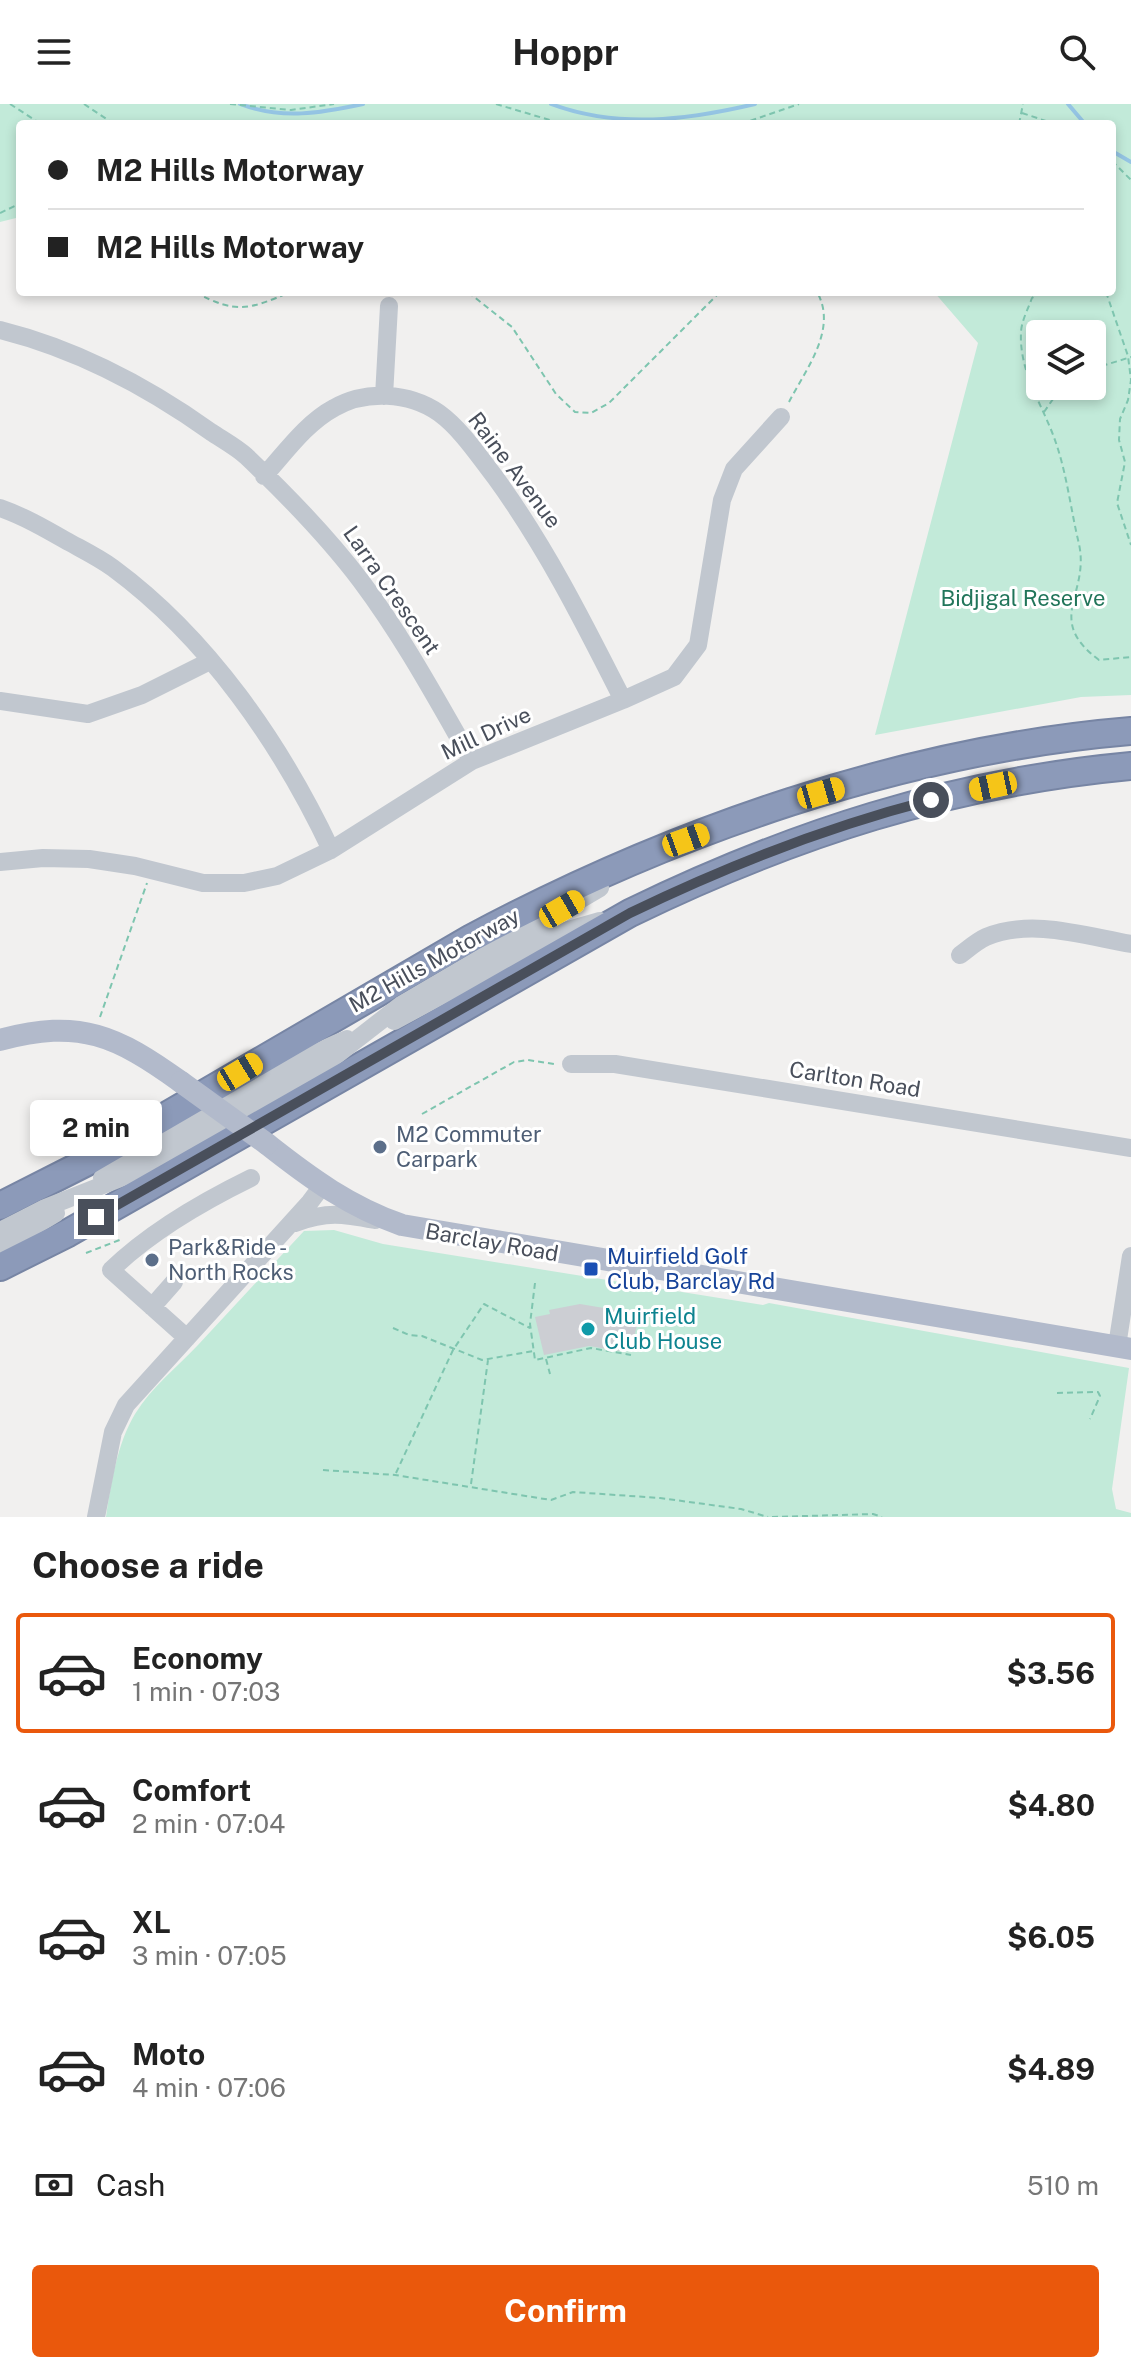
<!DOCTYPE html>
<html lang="en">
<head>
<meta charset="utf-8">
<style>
  :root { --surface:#fff; --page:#f2f2f2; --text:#222; --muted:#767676; --line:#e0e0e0; --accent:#ea580c }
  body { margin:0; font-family:"Public Sans",sans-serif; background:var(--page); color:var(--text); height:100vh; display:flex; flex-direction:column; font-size:30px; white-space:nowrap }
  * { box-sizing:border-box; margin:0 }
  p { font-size:26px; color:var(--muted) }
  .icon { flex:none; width:44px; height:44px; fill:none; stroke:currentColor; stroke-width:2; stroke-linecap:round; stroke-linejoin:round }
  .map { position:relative; height:1413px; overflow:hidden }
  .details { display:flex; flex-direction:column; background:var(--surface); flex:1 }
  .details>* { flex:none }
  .guide { position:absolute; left:16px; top:16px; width:1100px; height:176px; border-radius:8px; box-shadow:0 4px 12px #0003; display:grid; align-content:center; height:176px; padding:0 32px; background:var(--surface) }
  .buttons { position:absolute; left:1026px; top:216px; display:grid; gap:16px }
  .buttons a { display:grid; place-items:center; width:80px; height:80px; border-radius:8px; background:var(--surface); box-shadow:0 4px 12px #0003; font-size:40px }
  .end { position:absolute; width:36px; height:36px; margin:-18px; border:10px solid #494f5b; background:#fff; box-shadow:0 0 0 4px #fff }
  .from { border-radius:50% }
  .bubble { position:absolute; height:56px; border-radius:8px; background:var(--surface); box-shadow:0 4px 12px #0003; font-size:26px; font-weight:700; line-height:56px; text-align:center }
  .car { position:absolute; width:24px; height:48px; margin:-24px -12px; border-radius:10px; box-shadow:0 0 6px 2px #0007; background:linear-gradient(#f5c518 24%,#345 0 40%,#f5c518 0 76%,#345 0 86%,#f5c518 0) }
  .guide b { display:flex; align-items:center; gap:28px; height:76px; font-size:30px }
  .guide b+b { border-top:2px solid var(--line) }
  .guide i { width:20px; height:20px; background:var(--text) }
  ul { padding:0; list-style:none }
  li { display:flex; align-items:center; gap:24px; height:120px; margin:0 16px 12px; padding:0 16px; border:4px solid transparent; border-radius:8px }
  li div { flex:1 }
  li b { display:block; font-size:30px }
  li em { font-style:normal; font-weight:700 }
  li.current { border-color:var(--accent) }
  li>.icon { width:72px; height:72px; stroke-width:1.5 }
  h2 { padding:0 32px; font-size:36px; line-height:96px }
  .pay { display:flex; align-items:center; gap:20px; height:88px; padding:0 32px; font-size:30px }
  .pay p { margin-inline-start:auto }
  .cta { display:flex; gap:16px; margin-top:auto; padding:16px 32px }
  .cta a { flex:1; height:92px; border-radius:8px; background:var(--accent); color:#fff; font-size:32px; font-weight:700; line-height:92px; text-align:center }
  header { display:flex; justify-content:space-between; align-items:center; height:104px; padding:0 32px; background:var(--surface); font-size:36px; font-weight:700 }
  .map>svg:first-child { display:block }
  .green { fill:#c2ead9; fill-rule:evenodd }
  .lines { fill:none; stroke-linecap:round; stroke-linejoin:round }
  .stream { stroke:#94c4e3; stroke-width:4 }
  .building { fill:#ccced3 }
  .highway-casing { stroke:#7785a4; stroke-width:30 }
  .path { stroke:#7ec5af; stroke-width:2; stroke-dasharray:6 4; stroke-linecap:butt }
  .minor { stroke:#c1c7cf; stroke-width:18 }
  .major { stroke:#b2bacb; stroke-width:22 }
  .highway { stroke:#8c9ab9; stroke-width:26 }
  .major-bridge { stroke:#b2bacb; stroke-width:22 }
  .route { stroke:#494f5b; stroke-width:10 }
  .service-dot { fill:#5c6f8a; stroke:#fff; stroke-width:3 }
  .transit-dot { fill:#1a4fb4; stroke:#fff; stroke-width:3 }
  .culture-dot { fill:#0f9aa8; stroke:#fff; stroke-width:3 }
  .labels { text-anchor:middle; stroke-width:6; stroke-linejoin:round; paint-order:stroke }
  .street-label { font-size:22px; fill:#494f5b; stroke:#fff }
  .park-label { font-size:22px; fill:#21755a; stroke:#fff }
  .service-label { font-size:22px; fill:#4e5e75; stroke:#fff; text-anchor:start }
  .transit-label { font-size:22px; fill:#164399; stroke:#fff; text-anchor:start }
  .culture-label { font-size:22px; fill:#0d838f; stroke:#fff; text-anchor:start }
</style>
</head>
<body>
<header><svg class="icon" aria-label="menu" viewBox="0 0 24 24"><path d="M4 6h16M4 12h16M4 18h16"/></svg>Hoppr<svg class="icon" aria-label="search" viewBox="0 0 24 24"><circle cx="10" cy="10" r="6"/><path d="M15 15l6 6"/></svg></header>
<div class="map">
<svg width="1131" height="1413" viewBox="0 0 1131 1413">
  <rect width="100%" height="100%" fill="#f1f0ef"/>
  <!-- green -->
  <path class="green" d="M0,0H1131V591L1081,593L875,631L978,239L934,188H1112V20H20V113L0,118ZM1040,230H1092V282H1040Z
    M334,1126L383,1140L763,1201L769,1199L1129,1264L1112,1385L1116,1405L1131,1409V1413H106C111,1380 117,1340 135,1310C151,1284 177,1263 198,1241L304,1127Z"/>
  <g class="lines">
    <!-- stream -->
    <path class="stream" d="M240,0C282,16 321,9 363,0
      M551,0C618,25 687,16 755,0
      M1068,0L1085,20
      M1112,47L1131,58"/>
  </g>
  <!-- building -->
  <path class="building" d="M580,1200L640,1210L632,1241L619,1247L589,1242L544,1251L535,1213L550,1210L549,1206Z"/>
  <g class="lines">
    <!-- highway casing -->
    <g class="highway-casing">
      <path id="highway" d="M0,1102L87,1058L470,835C670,728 903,646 1131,627
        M0,1163L68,1129L630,809C793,730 949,679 1131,662"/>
    </g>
    <!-- path -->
    <path class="path" d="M10,0L41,20
      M84,0L114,20
      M230,0L291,6L334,0
      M496,0L563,20
      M1022,9L1055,20
      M741,20L799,0
      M1019,20L1023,0
      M1112,57L1131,76
      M0,109L17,101L20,97
      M195,188C235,210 249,206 290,188
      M468,188L512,223L556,290L575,308L591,309L609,299L720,188
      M1042,188L1032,194C1028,205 1021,218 1021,229C1019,269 1044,303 1056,339C1067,371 1071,407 1079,440C1090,491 1044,515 1099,556L1131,553
      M1106,188L1128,252L1131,276L1128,296L1120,315L1119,336L1125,358L1117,399L1131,441
      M1092,265L1131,253
      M789,298C806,265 838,225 817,188
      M1044,308L1062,282
      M100,913L147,779
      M422,1010L514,958L528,956L554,960
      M86,1149L122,1135
      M535,1179L530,1220L535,1256L591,1244L631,1251
      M393,1224L409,1231L422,1232L482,1256L533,1247
      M546,1255L550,1270
      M1057,1289L1098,1288L1100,1292L1090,1315
      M323,1366L395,1371L551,1396L573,1388L660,1394L741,1405L768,1413
      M396,1369L453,1246L484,1200L530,1224
      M471,1380L488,1256
      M772,1413L873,1410L882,1413"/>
    <!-- minor -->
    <path class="minor" d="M0,226C76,245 148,283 211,328C223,336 236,343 246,352C287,391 327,432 361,477C403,533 437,596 472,657
      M384,292L389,202
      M264,372C285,349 306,319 334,304C365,286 409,288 439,309C461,325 478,351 495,373C546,443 584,519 623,596
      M0,404C23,412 44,424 65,436C81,445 98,453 113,464C208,534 281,640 331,746
      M0,597L88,610L142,591L210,557
      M0,758L43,754L89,755L135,762L203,779H244L277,772L331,746L472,657L623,596L674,573L698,541L722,396L734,365L781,313
      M960,851C968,845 977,837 986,833C1031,814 1085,832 1131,840
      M394,917L558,829L600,817
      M571,960H615L1131,1044
      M102,1074C145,1043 192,1018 239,992C274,972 309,950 347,935
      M295,1119C327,1107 343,1110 375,1116
      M0,1127L45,1104L141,1066L207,1029L329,957L401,901L600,784
      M0,1143L56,1109
      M152,1203L174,1178
      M187,1234L111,1166C150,1128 202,1098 251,1074
      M1117,1242L1131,1152
      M96,1413L113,1328L126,1301L310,1098L322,1082"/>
    <!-- major -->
    <path class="major" d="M0,936C80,914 117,932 181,978
      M267,1040C310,1074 350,1103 402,1121L1131,1245"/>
    <!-- highway -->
    <use href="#highway" class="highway"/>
    <!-- major-bridge -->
    <path class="major-bridge" d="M181,978L267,1040"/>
  </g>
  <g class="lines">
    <!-- route -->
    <path class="route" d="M96,1113L630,809C727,762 826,723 931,696"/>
  </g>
  <!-- markers -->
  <g class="service-dot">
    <circle cx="380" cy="1043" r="8"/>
    <circle cx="152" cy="1156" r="8"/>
  </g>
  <rect class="transit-dot" x="583" y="1157" width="16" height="16" rx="4"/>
  <circle class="culture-dot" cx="588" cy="1225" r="8"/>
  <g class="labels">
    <!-- street labels -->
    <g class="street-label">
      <text transform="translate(515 366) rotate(53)" y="8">Raine Avenue</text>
      <text transform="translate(392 486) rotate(55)" y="8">Larra Crescent</text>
      <text transform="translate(486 629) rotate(-25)" y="8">Mill Drive</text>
      <text transform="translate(434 856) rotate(-29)" y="8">M2 Hills Motorway</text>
      <text transform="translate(855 975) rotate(9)" y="8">Carlton Road</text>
      <text transform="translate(492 1138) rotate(10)" y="8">Barclay Road</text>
    </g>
    <!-- park labels -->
    <g class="park-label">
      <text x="1023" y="502">Bidjigal Reserve</text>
    </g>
    <!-- service labels -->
    <g class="service-label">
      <text x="396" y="1038">M2 Commuter<tspan x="396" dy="25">Carpark</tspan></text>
      <text x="168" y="1151">Park&amp;Ride -<tspan x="168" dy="25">North Rocks</tspan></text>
    </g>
    <!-- transit labels -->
    <g class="transit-label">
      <text x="607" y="1160">Muirfield Golf<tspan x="607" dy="25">Club, Barclay Rd</tspan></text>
    </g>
    <!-- culture labels -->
    <g class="culture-label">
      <text x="604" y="1220">Muirfield<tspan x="604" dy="25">Club House</tspan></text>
    </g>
  </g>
</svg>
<div class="buttons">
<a><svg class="icon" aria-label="layers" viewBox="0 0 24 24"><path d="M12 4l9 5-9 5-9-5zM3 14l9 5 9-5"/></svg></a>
</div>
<i class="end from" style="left:931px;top:696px"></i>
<i class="end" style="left:96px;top:1113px"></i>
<div class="bubble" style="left:30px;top:996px;width:132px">2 min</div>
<i class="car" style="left:993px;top:682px;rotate:258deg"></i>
<i class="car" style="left:821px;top:689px;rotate:74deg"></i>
<i class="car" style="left:686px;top:736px;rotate:70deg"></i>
<i class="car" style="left:562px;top:805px;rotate:60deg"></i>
<i class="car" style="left:240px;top:968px;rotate:59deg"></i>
<div class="guide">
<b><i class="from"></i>M2 Hills Motorway</b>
<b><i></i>M2 Hills Motorway</b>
</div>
</div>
<section class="details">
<h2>Choose a ride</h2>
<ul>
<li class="current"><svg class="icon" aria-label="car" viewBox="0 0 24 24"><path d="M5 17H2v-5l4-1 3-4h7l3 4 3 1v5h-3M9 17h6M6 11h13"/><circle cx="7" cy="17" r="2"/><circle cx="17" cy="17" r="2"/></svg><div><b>Economy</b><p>1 min · 07:03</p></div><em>$3.56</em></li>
<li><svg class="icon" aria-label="car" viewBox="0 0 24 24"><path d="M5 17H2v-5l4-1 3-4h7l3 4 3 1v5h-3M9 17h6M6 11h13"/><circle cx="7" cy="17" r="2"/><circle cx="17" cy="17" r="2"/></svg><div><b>Comfort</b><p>2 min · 07:04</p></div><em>$4.80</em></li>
<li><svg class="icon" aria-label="car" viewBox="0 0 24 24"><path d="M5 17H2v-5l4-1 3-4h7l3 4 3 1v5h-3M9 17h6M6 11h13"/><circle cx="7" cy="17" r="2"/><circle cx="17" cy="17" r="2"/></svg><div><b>XL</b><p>3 min · 07:05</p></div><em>$6.05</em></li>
<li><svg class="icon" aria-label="car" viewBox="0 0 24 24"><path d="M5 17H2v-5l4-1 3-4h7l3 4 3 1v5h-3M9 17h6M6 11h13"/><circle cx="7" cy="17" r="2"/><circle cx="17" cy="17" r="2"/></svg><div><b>Moto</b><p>4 min · 07:06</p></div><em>$4.89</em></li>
</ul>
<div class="pay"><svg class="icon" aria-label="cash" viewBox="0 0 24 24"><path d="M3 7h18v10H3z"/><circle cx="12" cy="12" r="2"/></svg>Cash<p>510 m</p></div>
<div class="cta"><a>Confirm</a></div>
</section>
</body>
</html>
